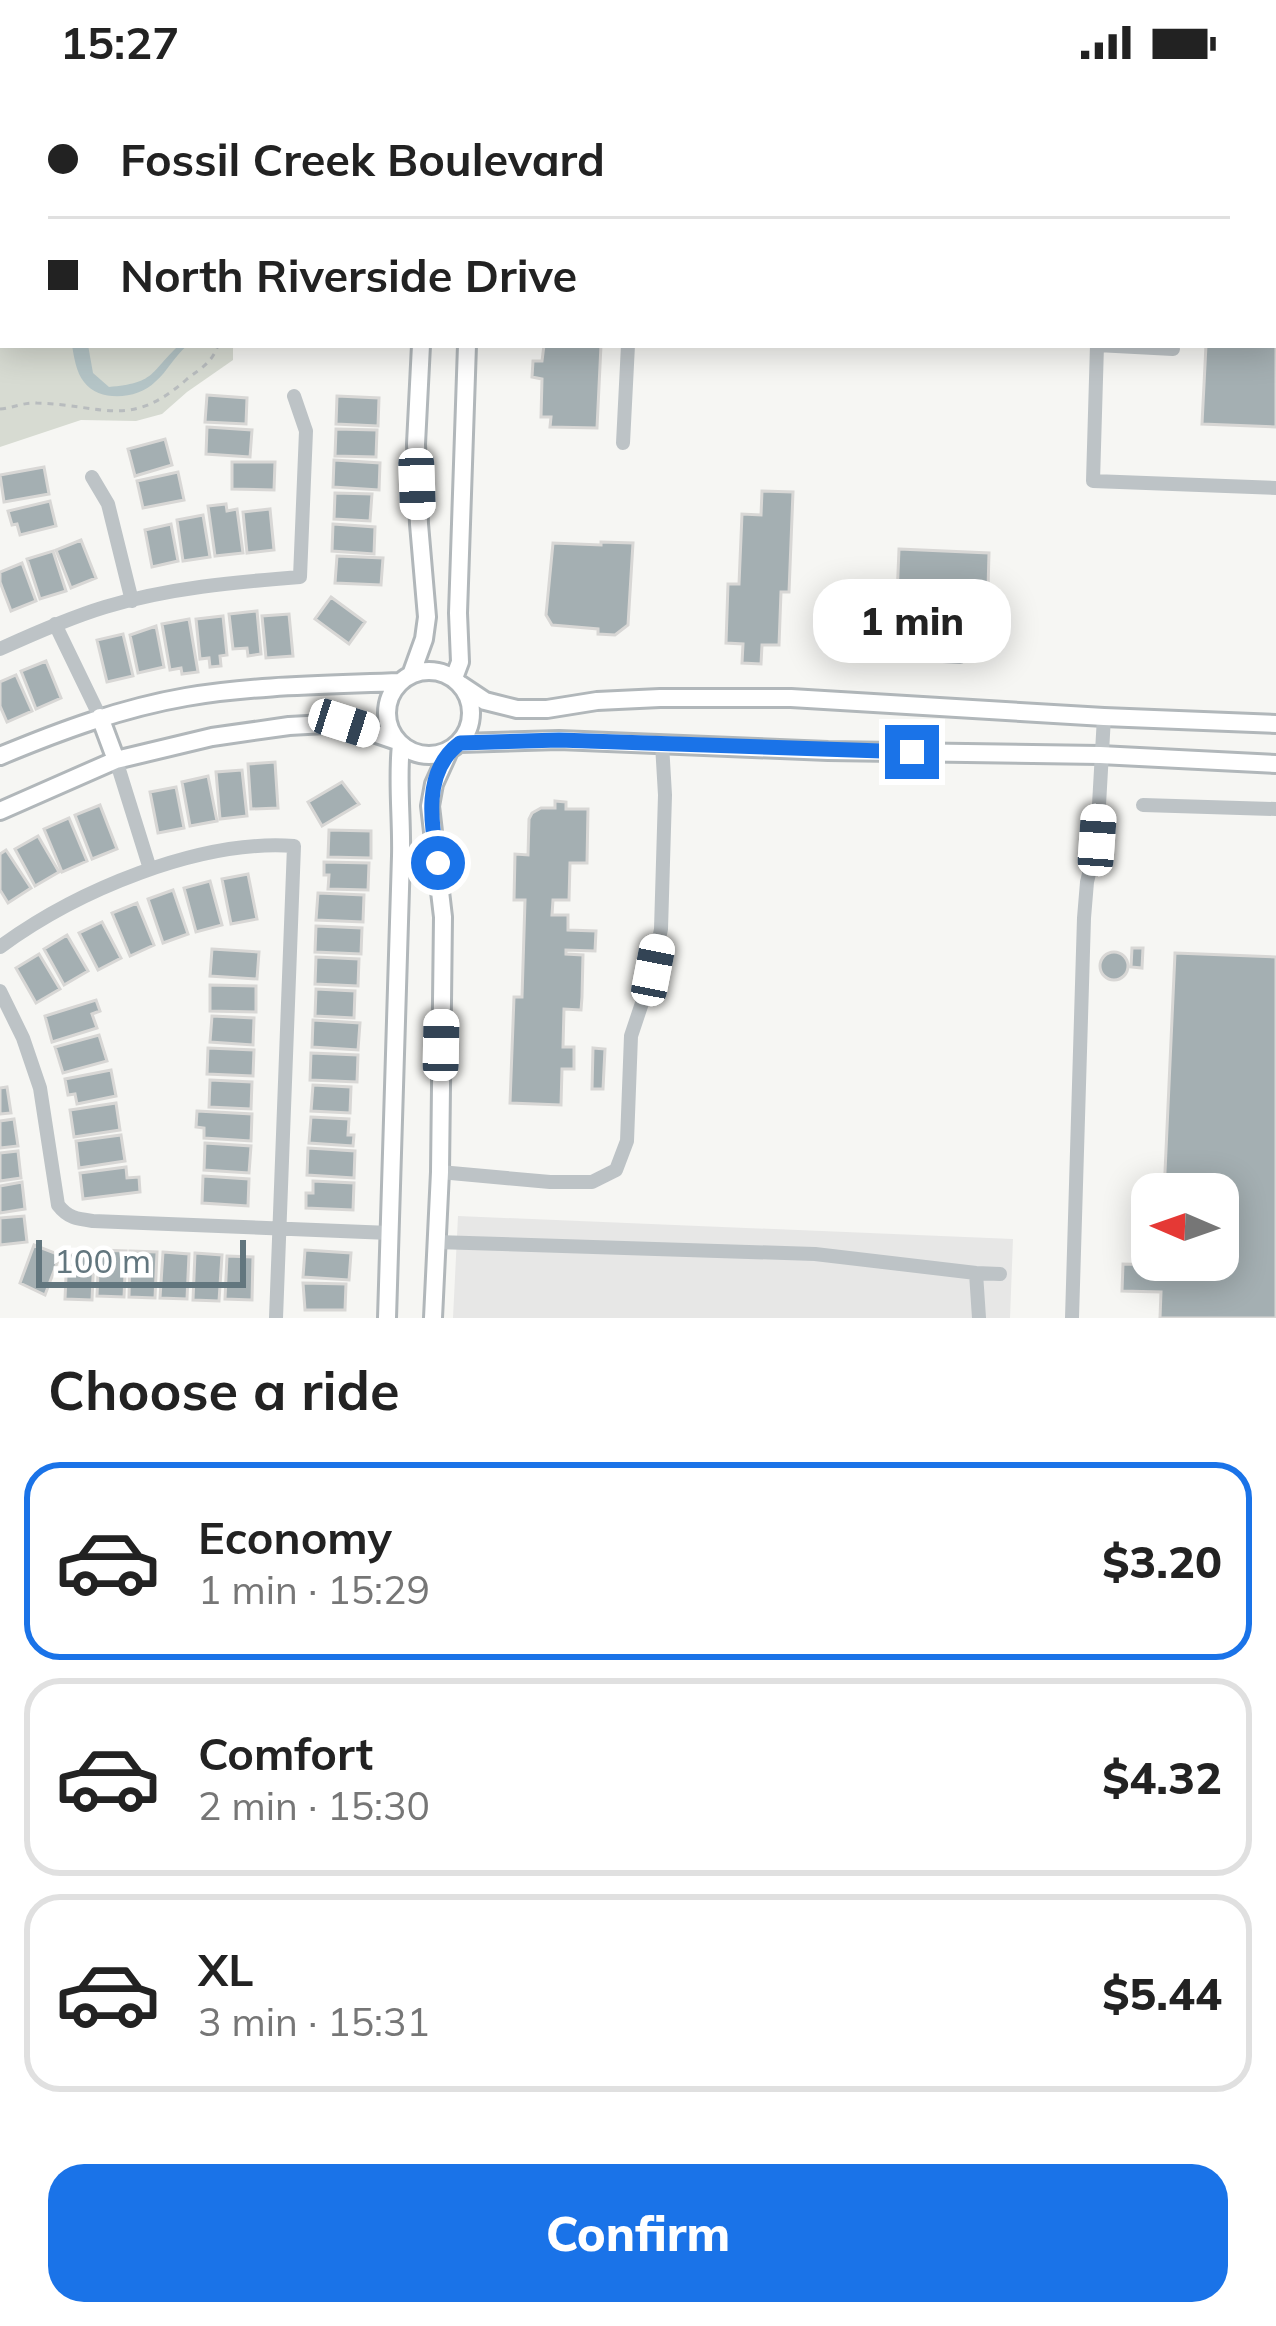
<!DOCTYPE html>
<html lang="en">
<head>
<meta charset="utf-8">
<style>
  :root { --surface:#fff; --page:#f6f6f6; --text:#222; --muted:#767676; --line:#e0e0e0; --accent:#1a73e8 }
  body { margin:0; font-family:Mulish,sans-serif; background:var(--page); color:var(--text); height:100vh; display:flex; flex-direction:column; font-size:45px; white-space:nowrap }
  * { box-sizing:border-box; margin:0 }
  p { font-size:39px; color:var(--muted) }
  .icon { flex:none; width:66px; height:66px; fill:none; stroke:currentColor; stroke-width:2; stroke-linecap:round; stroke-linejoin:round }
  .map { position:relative; height:1234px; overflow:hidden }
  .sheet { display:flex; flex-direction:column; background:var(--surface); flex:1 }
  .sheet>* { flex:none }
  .top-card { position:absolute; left:0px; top:0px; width:1278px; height:264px; box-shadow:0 6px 30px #0003; display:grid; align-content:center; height:264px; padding:0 48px; background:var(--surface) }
  .needle { width:78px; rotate:272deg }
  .controls { position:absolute; left:1131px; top:1089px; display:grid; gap:24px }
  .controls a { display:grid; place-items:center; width:108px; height:108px; border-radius:24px; background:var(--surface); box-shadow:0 6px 30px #0003; font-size:60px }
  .scale { position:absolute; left:36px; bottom:30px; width:210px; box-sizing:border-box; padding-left:12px; border:6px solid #62767e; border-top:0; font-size:33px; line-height:42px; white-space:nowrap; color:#62767e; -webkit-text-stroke:9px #fff; paint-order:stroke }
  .end { position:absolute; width:54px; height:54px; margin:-27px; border:15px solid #1a73e8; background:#fff; box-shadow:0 0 0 6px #fff }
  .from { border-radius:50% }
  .bubble { position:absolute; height:84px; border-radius:36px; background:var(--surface); box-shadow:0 6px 30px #0003; font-size:39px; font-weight:800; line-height:84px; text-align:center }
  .car { position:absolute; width:36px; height:72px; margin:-36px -18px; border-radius:15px; box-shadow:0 0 9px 3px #0007; background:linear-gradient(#fff 24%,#345 0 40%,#fff 0 76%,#345 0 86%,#fff 0) }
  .top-card b { display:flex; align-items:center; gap:42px; height:114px; font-size:45px }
  .top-card b+b { border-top:3px solid var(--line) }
  .top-card i { width:30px; height:30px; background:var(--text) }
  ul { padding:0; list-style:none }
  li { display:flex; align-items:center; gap:36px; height:198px; margin:0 24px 18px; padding:0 24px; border:6px solid var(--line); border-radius:36px }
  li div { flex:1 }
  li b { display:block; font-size:45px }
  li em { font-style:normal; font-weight:800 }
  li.on { border-color:var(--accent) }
  li>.icon { width:108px; height:108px; stroke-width:1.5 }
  h2 { padding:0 48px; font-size:54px; line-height:144px }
  .action { display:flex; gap:24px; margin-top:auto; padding:24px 48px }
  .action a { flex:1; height:138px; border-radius:36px; background:var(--accent); color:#fff; font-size:48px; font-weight:800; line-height:138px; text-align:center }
  .status { display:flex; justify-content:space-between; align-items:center; height:84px; padding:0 60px; background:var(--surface); direction:ltr }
  .status svg { height:33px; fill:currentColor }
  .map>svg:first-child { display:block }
  .built { fill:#e7e7e6 }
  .green { fill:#d7dbd2 }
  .water { fill:#b4c4c6 }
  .building { fill:#a4afb2; stroke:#d8d7d5; stroke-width:3 }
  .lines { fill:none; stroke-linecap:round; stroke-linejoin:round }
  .major-casing { stroke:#b1b7ba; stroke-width:22 }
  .path { stroke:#b8bcbe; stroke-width:3; stroke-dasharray:6 6; stroke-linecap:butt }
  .minor { stroke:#bdc3c6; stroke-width:14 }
  .major { stroke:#fff; stroke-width:16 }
  .route { stroke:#1a73e8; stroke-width:15 }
</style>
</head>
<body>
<div class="status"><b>15:27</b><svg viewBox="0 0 49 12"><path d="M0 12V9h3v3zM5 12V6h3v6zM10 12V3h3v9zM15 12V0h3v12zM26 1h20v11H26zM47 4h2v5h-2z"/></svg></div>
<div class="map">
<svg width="1276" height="1234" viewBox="0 0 1276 1234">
  <rect width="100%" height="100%" fill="#f6f6f3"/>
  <!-- built -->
  <path class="built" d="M911,0H1276V22L1275,3H960Z
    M458,1132L1013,1155L1010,1234H453Z"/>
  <!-- green -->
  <path class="green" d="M0,35L3,36V261H233V276L187,308L162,330L136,337L81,336L0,363Z"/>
  <!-- water -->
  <path class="water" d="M72,261H88L93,289L109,303C155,299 149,290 179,261H188C174,272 168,287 155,298C138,315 100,319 84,298C76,288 74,273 72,261Z"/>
  <!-- building -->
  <path class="building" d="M354,0H399V3H354Z
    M1276,257V343L1202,340L1206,261H1275Z
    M544,261H601L597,344L550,343L551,333H541L542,295L532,293L533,277H542Z
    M207,311L247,314L246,340L205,338Z
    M337,312L379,314L378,342L336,340Z
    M207,343L252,346L250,373L206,370Z
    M336,345L377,346L376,373L335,372Z
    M165,355L172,381L135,392L128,365Z
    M334,376L380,379L379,406L333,403Z
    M232,378H275L274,406L232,405Z
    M44,383L49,410L4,418L0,391Z
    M178,388L184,416L143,424L137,397Z
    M762,407L793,408L789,508H781L779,561H762L761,580L742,579L743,560L726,559L728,500H739L742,430L761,431Z
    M335,409L372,410L370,437L334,435Z
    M50,417L56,442L20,451L17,440L12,441L8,427Z
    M226,420L227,427L237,425L243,469L215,472L208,422Z
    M270,425L274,466L247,469L243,428Z
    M203,431L210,473L183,477L177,436Z
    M171,440L178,477L152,483L145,446Z
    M333,440L375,443L374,470L332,467Z
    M81,456L96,494L71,504L56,466Z
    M601,458L633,459L628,541L615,551L598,550V545L552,541L546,531L553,459L601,461Z
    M899,465L989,469L987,540L954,539V549L927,548V538L896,537Z
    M53,467L66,507L40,515L27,475Z
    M337,472L383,474L381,501L335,499Z
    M22,479L36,517L11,527L0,498V488Z
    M331,513L365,538L349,560L315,535Z
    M257,527L261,570L248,572L247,564L233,565L229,530Z
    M289,530L293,572L266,574L262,532Z
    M223,532L227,571L220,572L221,582L210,583L209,574L200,575L196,535Z
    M189,535L198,588L182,590L181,584L170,586L162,540Z
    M156,542L164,583L138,589L130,551Z
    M123,550L133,592L107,598L97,556Z
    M46,577L61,614L36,625L21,587Z
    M16,591L32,627L7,638L0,622V598Z
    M275,678L278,724L251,725L248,680Z
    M242,686L247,732L220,735L216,688Z
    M208,692L217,737L190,742L182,698Z
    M342,698L359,720L322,742L308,718Z
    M176,703L184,744L158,749L150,708Z
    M555,717L566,718V725H588L587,779H570L569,816H553L552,831H568V846L596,847L595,867L566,866V870L583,871L582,913L581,926L564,925L563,963H574V985H562L561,1021L510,1019L514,913H522L525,816H514L515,770L528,771L529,735L532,729L541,724H555Z
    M100,721L117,765L92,775L75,731Z
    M69,734L87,777L62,788L44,745Z
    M329,746L371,747V774L328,773Z
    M38,752L59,788L35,802L15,765Z
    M6,766L31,804L8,819L0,806V770Z
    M324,778L369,779L368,806L328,805L329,791H324Z
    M248,790L257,835L231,840L222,795Z
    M210,797L222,841L196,848L184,804Z
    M173,806L188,850L163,859L148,815Z
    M318,809L364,811L363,838L316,836Z
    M137,819L154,861L130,872L112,829Z
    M102,838L121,874L98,886L79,849Z
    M316,842L362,844L361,870L315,868Z
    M67,851L88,887L64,901L44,865Z
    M1132,864H1143L1142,884L1131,883Z
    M212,865L259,868L257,895L210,892Z
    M1100 882a14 14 0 1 1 28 0a14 14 0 1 1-28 0Z
    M1175,869L1276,873V1234H1160L1161,1208L1122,1207L1123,1180L1162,1181V1176H1218V1110H1164Z
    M39,870L60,905L36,919L16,884Z
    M316,873L359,875L358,902L315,900Z
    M210,901L256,902V928L210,927Z
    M316,905L355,907L354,934L315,932Z
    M96,916L100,927L92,930L97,944L52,958L45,932Z
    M212,932L254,934L253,961L210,958Z
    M313,936L360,939L358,966L312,963Z
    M99,951L107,977L63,989L55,963Z
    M208,964L254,966L253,992L207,990Z
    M593,964L605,965L603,1005H592Z
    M311,969L358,971L357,998L310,996Z
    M111,986L116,1012L77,1020L75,1010L68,1011L65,995Z
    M210,996L252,998L251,1025L209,1023Z
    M313,1001L351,1003L350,1029L311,1027Z
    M7,1003L11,1029L0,1030V1004Z
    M116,1019L120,1046L74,1053L70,1026Z
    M197,1027L252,1030L251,1057L204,1054V1044L196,1043Z
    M311,1033L349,1035L348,1051H354L353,1062L309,1059Z
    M14,1035L18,1062L0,1064V1037Z
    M121,1051L125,1077L79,1084L76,1057Z
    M205,1059L251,1062L249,1089L204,1086Z
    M308,1064L355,1067L354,1094L307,1091Z
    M18,1067L21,1094L0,1097V1069Z
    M126,1083L127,1094L139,1093L140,1108L83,1115L80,1089Z
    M203,1092L249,1095L248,1122L202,1119Z
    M313,1097L354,1099L353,1126L306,1124V1109H313Z
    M22,1098L25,1125L0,1129V1102Z
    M24,1132L27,1158L0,1161V1134Z
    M34,1161L60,1171L45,1211L20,1199Z
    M99,1166L126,1167L124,1213L97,1212Z
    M305,1166L351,1169L349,1196L303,1193Z
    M130,1167L157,1168L155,1214L129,1213Z
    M163,1168L189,1170L187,1215L160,1214Z
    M67,1169L94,1171L92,1216L65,1215Z
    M195,1169L222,1171L219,1217L193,1216Z
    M227,1172L253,1173L252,1216L225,1215Z
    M303,1199L346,1200L345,1226H305Z"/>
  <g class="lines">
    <!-- major casing -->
    <g class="major-casing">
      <path id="major" d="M429,3V0
        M475,3V0
        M387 629a42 42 0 1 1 84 0a42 42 0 1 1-84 0Z
        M411,591L424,555L427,533L419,440L416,360L421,261
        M454,594L460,578L458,529L467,261
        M461,601L485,617L517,625H547L597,617L660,614H791L1104,633L1276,640
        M100,633L116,676
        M460,659L559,656L828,667L1100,671L1276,680
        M0,672C60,647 122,624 186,613C257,601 329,601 400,598
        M0,727L116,676L212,653L289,642L344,639L397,657
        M387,1234L401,772C402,736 397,696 401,661
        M433,1234L440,1088L443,833L430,722L434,700L449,667"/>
    </g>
    <!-- path -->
    <path class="path" d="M0,60H3
      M0,325C13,324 24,318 37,319C104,321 130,346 187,295C201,284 212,279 218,261"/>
    <!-- minor -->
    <path class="minor" d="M176,0L185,3
      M321,3L322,0
      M1275,215H1276
      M1173,265L1097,261L1093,397L1276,404
      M623,359L628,261
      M92,393L108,420L132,517
      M55,540L100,633
      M0,565C35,549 69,534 105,523C168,504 235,498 300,493L306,347L294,312
      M943,572L960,573
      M116,676L150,785
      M1143,721L1276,725
      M0,863C76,807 199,755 294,762L276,1234
      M0,907L23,954L40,1004L58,1121C68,1134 77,1135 93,1137L390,1149
      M440,1088L550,1098H592L616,1086L627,1057L631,952L653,886L661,845L665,711L662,660
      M436,1158L815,1170L976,1189L1000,1190
      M976,1189L979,1234
      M1072,1234L1084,834L1087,798L1097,756L1104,633"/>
    <!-- major -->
    <use href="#major" class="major"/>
  </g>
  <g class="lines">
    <!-- route -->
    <path class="route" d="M438,779C431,740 422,687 460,659L559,656L912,668"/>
  </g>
</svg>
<div class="controls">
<a><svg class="needle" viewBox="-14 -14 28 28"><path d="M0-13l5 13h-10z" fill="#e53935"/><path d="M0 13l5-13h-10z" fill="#767676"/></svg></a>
</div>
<div class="scale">100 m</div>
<i class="end from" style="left:438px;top:779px"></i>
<i class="end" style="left:912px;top:668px"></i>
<div class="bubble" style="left:813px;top:495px;width:198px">1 min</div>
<i class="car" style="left:417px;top:400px;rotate:178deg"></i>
<i class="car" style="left:344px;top:639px;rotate:108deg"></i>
<i class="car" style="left:1097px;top:756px;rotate:4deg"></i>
<i class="car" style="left:653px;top:886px;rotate:11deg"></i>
<i class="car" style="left:441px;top:961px;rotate:1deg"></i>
<div class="top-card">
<b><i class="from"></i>Fossil Creek Boulevard</b>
<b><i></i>North Riverside Drive</b>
</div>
</div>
<section class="sheet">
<h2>Choose a ride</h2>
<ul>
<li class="on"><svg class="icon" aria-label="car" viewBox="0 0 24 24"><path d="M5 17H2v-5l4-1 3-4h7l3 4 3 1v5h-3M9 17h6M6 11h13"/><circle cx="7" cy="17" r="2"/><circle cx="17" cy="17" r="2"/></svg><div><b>Economy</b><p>1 min · 15:29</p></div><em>$3.20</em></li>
<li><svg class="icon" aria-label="car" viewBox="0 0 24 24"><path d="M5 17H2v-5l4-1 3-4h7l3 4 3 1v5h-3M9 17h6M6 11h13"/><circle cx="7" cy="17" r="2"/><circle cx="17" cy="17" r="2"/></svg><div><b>Comfort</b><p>2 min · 15:30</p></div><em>$4.32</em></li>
<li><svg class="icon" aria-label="car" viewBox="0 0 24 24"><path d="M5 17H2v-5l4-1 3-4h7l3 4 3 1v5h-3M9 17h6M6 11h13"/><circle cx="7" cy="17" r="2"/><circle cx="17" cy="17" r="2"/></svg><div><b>XL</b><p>3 min · 15:31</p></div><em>$5.44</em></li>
</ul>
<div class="action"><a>Confirm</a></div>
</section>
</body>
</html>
